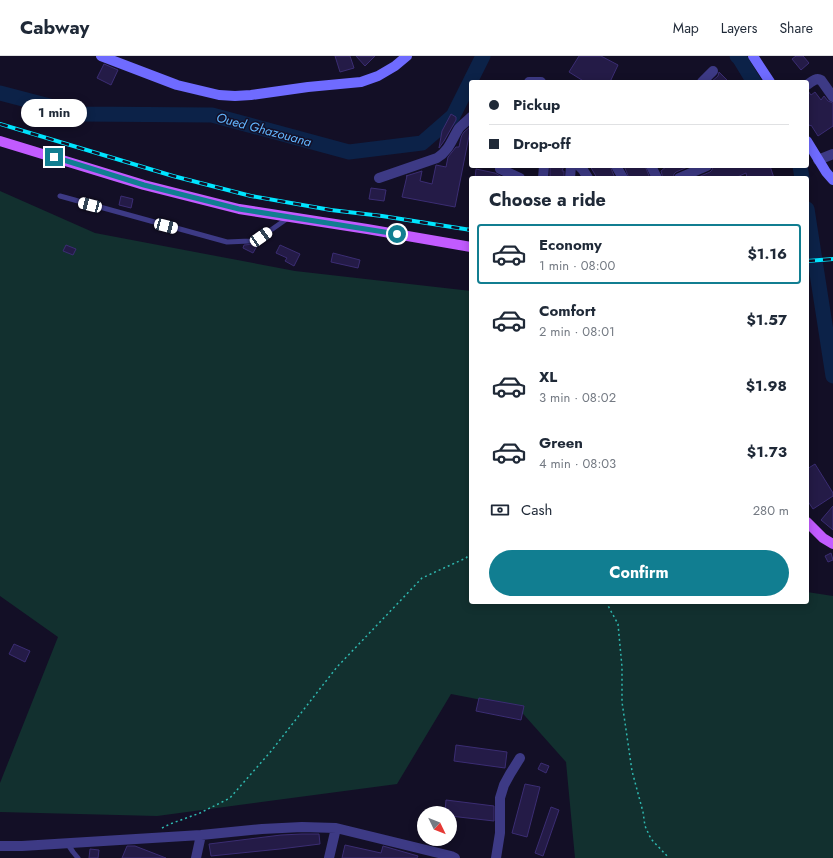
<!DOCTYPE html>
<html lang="en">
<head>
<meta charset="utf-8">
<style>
  :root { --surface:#fff; --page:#f2f2f3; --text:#1f2937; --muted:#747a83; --line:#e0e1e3; --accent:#117e91 }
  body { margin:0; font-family:Jost,sans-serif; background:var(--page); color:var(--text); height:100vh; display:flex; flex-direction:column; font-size:15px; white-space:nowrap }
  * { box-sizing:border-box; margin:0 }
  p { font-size:13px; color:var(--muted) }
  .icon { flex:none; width:22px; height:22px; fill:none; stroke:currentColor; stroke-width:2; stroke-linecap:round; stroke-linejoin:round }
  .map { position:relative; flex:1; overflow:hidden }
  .drawer { position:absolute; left:469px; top:120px; width:340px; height:428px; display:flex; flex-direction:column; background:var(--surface); border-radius:4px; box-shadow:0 2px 10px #0003 }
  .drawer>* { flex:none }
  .banner { position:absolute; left:469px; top:24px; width:340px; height:88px; border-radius:4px; box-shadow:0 2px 10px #0003; display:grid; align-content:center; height:88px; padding:0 20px; background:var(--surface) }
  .needle { width:26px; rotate:133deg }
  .fabs { position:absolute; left:417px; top:750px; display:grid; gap:8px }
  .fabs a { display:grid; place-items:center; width:40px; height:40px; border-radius:50%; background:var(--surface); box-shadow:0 2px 10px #0003; font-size:20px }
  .end { position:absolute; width:18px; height:18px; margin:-9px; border:5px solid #117e91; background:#fff; box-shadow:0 0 0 2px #fff }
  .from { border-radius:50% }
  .bubble { position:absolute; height:28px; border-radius:14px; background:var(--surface); box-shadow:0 2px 10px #0003; font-size:13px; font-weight:700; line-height:28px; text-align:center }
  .car { position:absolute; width:12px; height:24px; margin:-12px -6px; border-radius:5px; box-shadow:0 0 3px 1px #0007; background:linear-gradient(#fff 24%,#345 0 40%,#fff 0 76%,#345 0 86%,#fff 0) }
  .banner b { display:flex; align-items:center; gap:14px; height:38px; font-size:15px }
  .banner b+b { border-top:1px solid var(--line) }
  .banner i { width:10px; height:10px; background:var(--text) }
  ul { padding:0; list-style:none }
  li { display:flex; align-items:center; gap:12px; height:60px; margin:0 8px 6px; padding:0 12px; border:2px solid transparent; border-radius:4px }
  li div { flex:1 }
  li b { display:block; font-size:15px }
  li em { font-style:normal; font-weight:700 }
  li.current { border-color:var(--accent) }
  li>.icon { width:36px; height:36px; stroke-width:1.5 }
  h2 { padding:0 20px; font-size:18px; line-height:48px }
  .pay { display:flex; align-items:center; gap:10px; height:44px; padding:0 20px; font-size:15px }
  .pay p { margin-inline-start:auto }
  .action { display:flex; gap:8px; margin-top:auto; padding:8px 20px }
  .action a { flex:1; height:46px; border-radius:24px; background:var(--accent); color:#fff; font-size:16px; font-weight:700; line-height:46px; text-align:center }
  header { display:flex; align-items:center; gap:24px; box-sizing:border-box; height:56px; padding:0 20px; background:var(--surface); border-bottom:1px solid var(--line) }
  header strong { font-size:19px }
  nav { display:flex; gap:22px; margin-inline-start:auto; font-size:14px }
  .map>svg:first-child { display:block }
  .green { fill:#12302f }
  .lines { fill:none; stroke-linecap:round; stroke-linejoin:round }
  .river { stroke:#0c2248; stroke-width:15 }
  .building { fill:#241b47; stroke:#3b2d73 }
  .path { stroke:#2fb8b0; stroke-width:1.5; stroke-dasharray:2 3; stroke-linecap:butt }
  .lane { stroke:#3d3a85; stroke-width:5 }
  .street { stroke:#3d3a85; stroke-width:10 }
  .secondary { stroke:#6f6bff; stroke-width:10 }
  .primary { stroke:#c25bff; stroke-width:10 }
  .rail-casing { stroke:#00e5ff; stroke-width:4 }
  .rail { stroke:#130f26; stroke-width:2.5; stroke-dasharray:8; stroke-linecap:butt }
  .route { stroke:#117e91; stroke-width:5 }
  .labels { text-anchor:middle; stroke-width:3; stroke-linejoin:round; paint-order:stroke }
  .water-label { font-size:13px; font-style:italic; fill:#62b6ff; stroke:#130f26 }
</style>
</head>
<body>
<header>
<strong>Cabway</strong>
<nav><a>Map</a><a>Layers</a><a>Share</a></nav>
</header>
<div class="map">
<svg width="833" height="802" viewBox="0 0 833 802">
  <rect width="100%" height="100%" fill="#130f26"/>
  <!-- green -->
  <path class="green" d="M0,135L95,177L295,215L471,235V546H807V536L833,540V802H575L566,706L517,651L451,638L397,728L157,760L0,756V727L58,581L0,540Z"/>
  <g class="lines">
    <!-- river -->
    <path class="river" d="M737,0L740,3L754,26
      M0,37L80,58L212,59L349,96L422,87L453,60L483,0
      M800,110L802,122
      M807,153L833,320"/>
  </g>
  <!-- building -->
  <path class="building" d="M335,0H350L354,12L340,16Z
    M356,0H375L365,10Z
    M579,0H601L618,9L610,26H585L569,16Z
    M796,0H803L809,7L801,14L792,3Z
    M104,8L118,14L111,29L97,22Z
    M719,16L729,26H711L718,20Z
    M807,35H808L811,39L815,36L821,44L824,40L828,45L833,47V70L818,80L811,69L810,70L807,66Z
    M451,58L456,61V64L444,85L439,92L442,75Z
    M471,70L455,151L402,141L407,120H406L422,115L420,125L432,128L436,109L446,111L448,101L456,91H459L461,82L462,79L464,76Z
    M550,110H564L562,115H564V122H550Z
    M590,110H610L615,122H597Z
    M624,110H645L650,122H629Z
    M667,110H690L676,116L674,118L673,122H663L661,115Z
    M713,110H770L774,122H747L746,117L735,122H696L710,116L712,114Z
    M476,113L495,117L504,122H475Z
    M371,132L386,134L384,145L369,143Z
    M121,140L133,143L131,152L119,149Z
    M254,188L257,190L253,197L243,192L244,189Z
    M66,189L76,193L73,199L63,195Z
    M280,189L300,198L294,210L285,205L287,202L276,197Z
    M333,197L360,204L358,212L331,206Z
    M815,408L833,437V440L813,453L807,444V413Z
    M833,450V474L821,464Z
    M831,497L833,504L828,506L825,500Z
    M14,588L30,595L25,606L9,598Z
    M479,642L524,650L521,664L476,655Z
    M456,689L507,696L505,712L454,705Z
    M541,707L549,710L546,717L538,713Z
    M525,728L540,731L527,781L512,777Z
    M446,744L494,750V765L450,760V757H445Z
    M551,751L559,754L543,800L535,797Z
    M302,778H319L320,788L280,793L211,800L209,788L281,779Z
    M345,789L381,797L383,790L418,800L417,802H342Z
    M127,790H135L166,802H122Z
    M90,793L99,794L98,802H89Z"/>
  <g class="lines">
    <!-- path -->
    <path class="path" d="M606,546L618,568L622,611V646L632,715L643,756L645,770L651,783L669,802
      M162,772L170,768L200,757L230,742L272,694L337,611L422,522L466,502L471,497"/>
    <!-- lane -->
    <path class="lane" d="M60,140L227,186L250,185L261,181L288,162
      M67,787L73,796L78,802"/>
    <!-- street -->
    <path class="street" d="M529,26H541
      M702,26L713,15
      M807,29C811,26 816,21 821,24L833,41
      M818,104L833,98
      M579,110L583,114L588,122
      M616,110L623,122
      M651,110L657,122
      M500,113L520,122
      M379,122L437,102C449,95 452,83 459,72C463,68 467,65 471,61
      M543,122L544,110
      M570,122L571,110
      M679,122L707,110
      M0,790H22L201,779L262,773L302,771L336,772L451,800L455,802
      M196,802L201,779
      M329,802L336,772
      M496,802L500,777V742L504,729L510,718L520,702"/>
    <!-- secondary -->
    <path class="secondary" d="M101,0L177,29L219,39L235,40L251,39L308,31L361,26L378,20L395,10L407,0
      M753,0L770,26
      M807,85L826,116L833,124"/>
    <!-- primary -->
    <path class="primary" d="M0,85L144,129L239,153L367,173L471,191
      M807,466L823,482L833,488"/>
    <!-- rail casing -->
    <g class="rail-casing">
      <path id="rail" d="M0,68L173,120L251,140L331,154L382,160L471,174
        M807,205L833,203"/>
    </g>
    <!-- rail -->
    <use href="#rail" class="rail"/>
  </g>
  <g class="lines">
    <!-- route -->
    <path class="route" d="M54,101L144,129L239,153L397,178"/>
  </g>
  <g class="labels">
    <!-- water labels -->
    <g class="water-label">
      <text transform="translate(264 73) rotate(15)" y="5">Oued Ghazouana</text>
    </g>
  </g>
</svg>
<div class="fabs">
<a><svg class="needle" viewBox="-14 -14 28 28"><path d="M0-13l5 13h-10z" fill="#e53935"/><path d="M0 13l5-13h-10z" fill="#747a83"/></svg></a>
</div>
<i class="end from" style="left:397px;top:178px"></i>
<i class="end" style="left:54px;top:101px"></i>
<div class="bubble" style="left:21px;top:43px;width:66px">1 min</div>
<i class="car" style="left:90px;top:149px;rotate:285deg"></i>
<i class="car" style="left:166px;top:170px;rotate:105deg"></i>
<i class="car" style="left:261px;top:181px;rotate:55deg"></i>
<div class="banner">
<b><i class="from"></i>Pickup</b>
<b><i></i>Drop-off</b>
</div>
<section class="drawer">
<h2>Choose a ride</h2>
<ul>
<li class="current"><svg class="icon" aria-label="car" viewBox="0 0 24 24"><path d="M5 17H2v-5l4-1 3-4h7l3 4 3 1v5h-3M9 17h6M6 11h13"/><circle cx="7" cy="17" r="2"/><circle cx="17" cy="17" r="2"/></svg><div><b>Economy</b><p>1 min · 08:00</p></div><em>$1.16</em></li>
<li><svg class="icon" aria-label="car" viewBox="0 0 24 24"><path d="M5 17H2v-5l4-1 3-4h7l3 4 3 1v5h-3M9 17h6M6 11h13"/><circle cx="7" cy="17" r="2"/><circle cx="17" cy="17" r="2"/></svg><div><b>Comfort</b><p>2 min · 08:01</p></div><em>$1.57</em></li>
<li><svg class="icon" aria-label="car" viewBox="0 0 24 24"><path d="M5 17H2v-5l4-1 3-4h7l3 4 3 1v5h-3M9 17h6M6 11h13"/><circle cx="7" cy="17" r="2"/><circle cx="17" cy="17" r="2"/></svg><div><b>XL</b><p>3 min · 08:02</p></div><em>$1.98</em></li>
<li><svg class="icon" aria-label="car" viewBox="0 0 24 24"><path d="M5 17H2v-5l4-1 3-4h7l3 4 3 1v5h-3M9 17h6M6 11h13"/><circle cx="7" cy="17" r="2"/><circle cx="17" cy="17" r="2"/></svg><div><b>Green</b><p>4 min · 08:03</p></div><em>$1.73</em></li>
</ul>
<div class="pay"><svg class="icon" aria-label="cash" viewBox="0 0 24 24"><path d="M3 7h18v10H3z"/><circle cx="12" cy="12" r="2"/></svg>Cash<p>280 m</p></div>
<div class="action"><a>Confirm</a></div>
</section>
</div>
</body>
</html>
